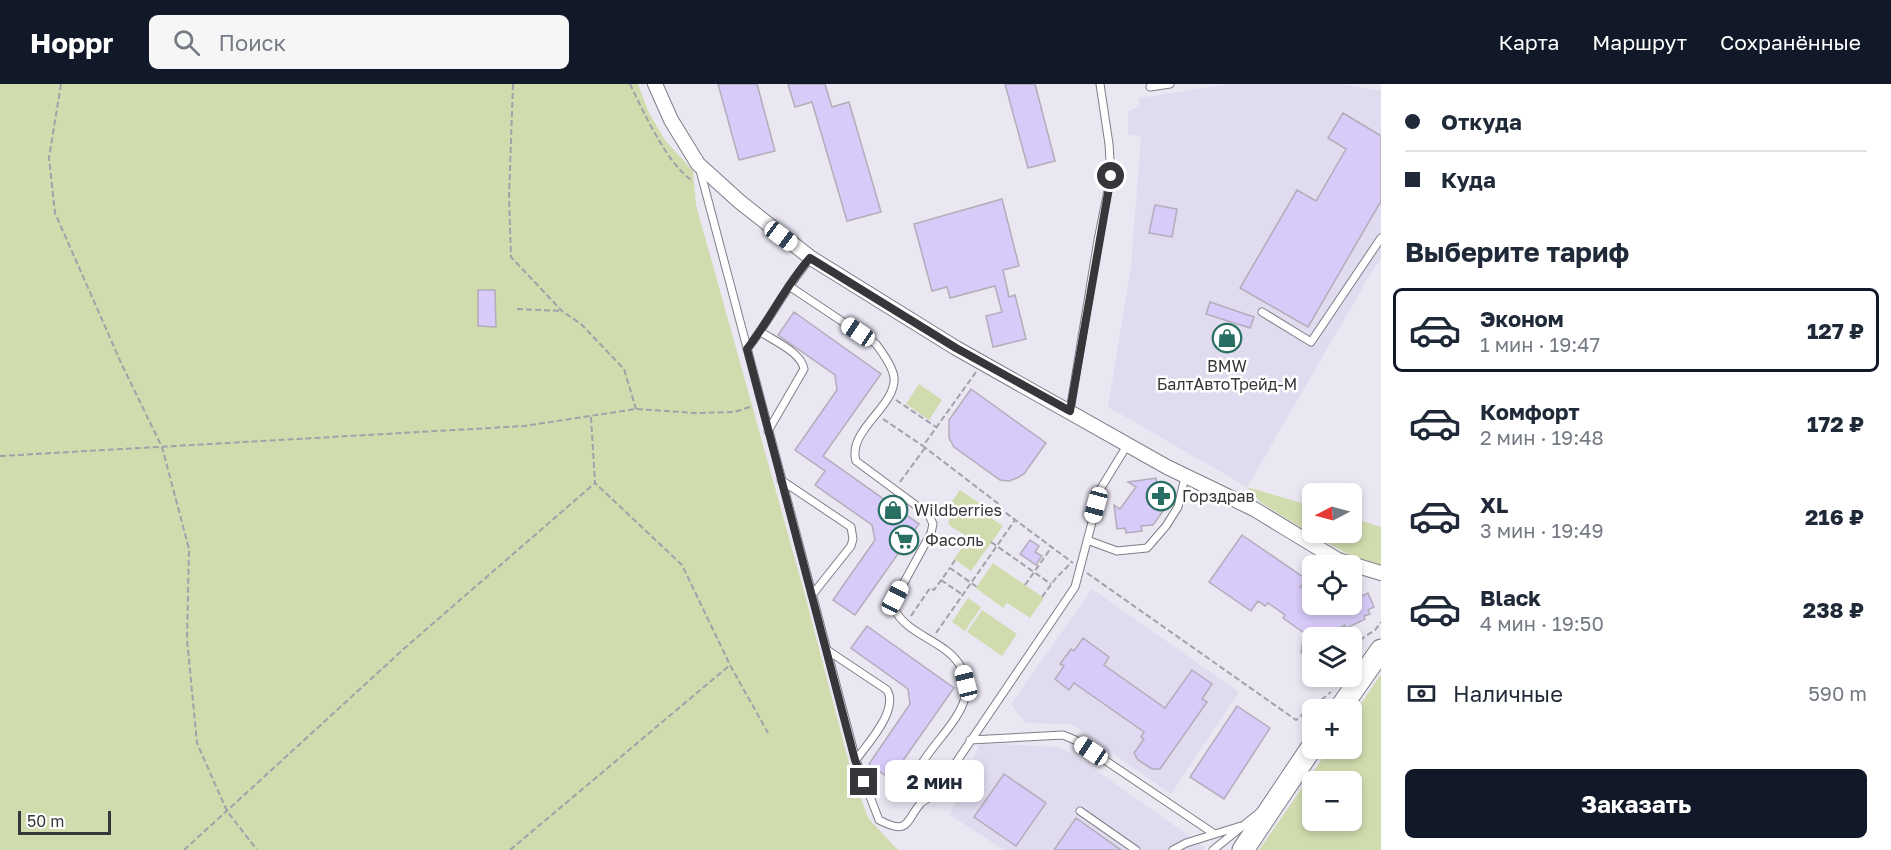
<!DOCTYPE html>
<html lang="ru">
<head>
<meta charset="utf-8">
<style>
  :root { --surface:#fff; --page:#f6f6f7; --text:#1f2937; --muted:#747a83; --line:#e0e1e3; --accent:#111827 }
  body { margin:0; font-family:"Golos Text",sans-serif; background:var(--page); color:var(--text); height:100vh; display:flex; flex-direction:column; font-size:22px; white-space:nowrap }
  * { box-sizing:border-box; margin:0 }
  p { font-size:20px; color:var(--muted) }
  .icon { flex:none; width:33px; height:33px; fill:none; stroke:currentColor; stroke-width:2; stroke-linecap:round; stroke-linejoin:round }
  .map { position:relative; flex:1; overflow:hidden }
  .sheet { display:flex; flex-direction:column; background:var(--surface); width:510px }
  .sheet>* { flex:none }
  .top-card { display:grid; align-content:center; height:132px; padding:0 24px; background:var(--surface) }
  .needle { width:39px; rotate:264deg }
  .controls { position:absolute; left:1302px; top:399px; display:grid; gap:12px }
  .controls a { display:grid; place-items:center; width:60px; height:60px; border-radius:9px; background:var(--surface); box-shadow:0 3px 9px #0003; font-size:30px }
  .scale { position:absolute; left:18px; bottom:15px; width:93px; box-sizing:border-box; padding-left:6px; border:3px solid #37363a; border-top:0; font-size:16px; line-height:21px; white-space:nowrap; color:#37363a; -webkit-text-stroke:4px #fff; paint-order:stroke }
  .end { position:absolute; width:27px; height:27px; margin:-14px; border:8px solid #37363a; background:#fff; box-shadow:0 0 0 3px #fff }
  .from { border-radius:50% }
  .bubble { position:absolute; height:42px; border-radius:9px; background:var(--surface); box-shadow:0 3px 9px #0003; font-size:20px; font-weight:700; line-height:42px; text-align:center }
  .car { position:absolute; width:18px; height:36px; margin:-18px -9px; border-radius:8px; box-shadow:0 0 4px 2px #0007; background:linear-gradient(#fff 24%,#345 0 40%,#fff 0 76%,#345 0 86%,#fff 0) }
  .top-card b { display:flex; align-items:center; gap:21px; height:57px; font-size:22px }
  .top-card b+b { border-top:2px solid var(--line) }
  .top-card i { width:15px; height:15px; background:var(--text) }
  ul { padding:0; list-style:none }
  li { display:flex; align-items:center; gap:18px; height:84px; margin:0 12px 9px; padding:0 12px; border:3px solid transparent; border-radius:9px }
  li div { flex:1 }
  li b { display:block; font-size:22px }
  li em { font-style:normal; font-weight:700 }
  li.current { border-color:var(--accent) }
  li>.icon { width:54px; height:54px; stroke-width:1.5 }
  h2 { padding:0 24px; font-size:27px; line-height:72px }
  .pay { display:flex; align-items:center; gap:15px; height:66px; padding:0 24px; font-size:22px }
  .pay p { margin-inline-start:auto }
  .button { display:flex; gap:12px; margin-top:auto; padding:12px 24px }
  .button a { flex:1; height:69px; border-radius:9px; background:var(--accent); color:#fff; font-size:24px; font-weight:700; line-height:69px; text-align:center }
  header { display:flex; align-items:center; gap:36px; box-sizing:border-box; height:84px; padding:0 30px; background:var(--accent); color:#fff }
  header strong { font-size:28px }
  nav { display:flex; gap:33px; margin-inline-start:auto; font-size:21px }
  .search { width:420px; height:54px; background:var(--page); display:flex; align-items:center; gap:15px; box-sizing:border-box; padding:0 21px; border-radius:9px; color:var(--muted); font-size:22px }
  main { display:flex; flex:1; min-height:0 }
  .map>svg:first-child { display:block }
  .built { fill:#e0dbee }
  .green { fill:#d1dcae; fill-rule:evenodd }
  .building { fill:#d8caf9; stroke:#b1aeb9; stroke-width:1.5 }
  .lines { fill:none; stroke-linecap:round; stroke-linejoin:round }
  .service-casing { stroke:#7f7d87; stroke-width:9 }
  .minor-casing { stroke:#7f7d87; stroke-width:16 }
  .primary-casing { stroke:#7f7d87; stroke-width:23 }
  .path { stroke:#a2a0a9; stroke-width:2; stroke-dasharray:6 3; stroke-linecap:butt }
  .service { stroke:#fff; stroke-width:7 }
  .minor { stroke:#fff; stroke-width:14 }
  .primary { stroke:#fff; stroke-width:21 }
  .route { stroke:#37363a; stroke-width:8 }
  .labels { text-anchor:middle; stroke-width:5; stroke-linejoin:round; paint-order:stroke }
  .poi-label { font-size:16px; fill:#37363a; stroke:#fff; text-anchor:start }
</style>
</head>
<body>
<header>
<strong>Hoppr</strong>
<div class="search"><svg class="icon" aria-label="search" viewBox="0 0 24 24"><circle cx="10" cy="10" r="6"/><path d="M15 15l6 6"/></svg>Поиск</div>
<nav><a>Карта</a><a>Маршрут</a><a>Сохранённые</a></nav>
</header>
<main>
<div class="map">
<svg width="1381" height="766" viewBox="0 0 1381 766">
  <rect width="100%" height="100%" fill="#eae7f3"/>
  <!-- built -->
  <path class="built" d="M1231,0H1341L1381,7V176L1374,184L1247,403L1108,323L1131,183L1141,52L1128,51V27L1140,22L1139,14Z
    M1092,505L1239,608L1171,710L1071,640L1026,639L1011,620Z
    M980,659L1059,663L1073,670L1205,763L1201,766H1004L950,731Z"/>
  <!-- green -->
  <path class="green" d="M0,0H638L649,29L665,56L693,87L696,121L805,511L850,683L868,734L898,766H0Z
    M919,300L942,316L929,336L906,320Z
    M1247,403L1312,422V448H1352V434L1381,443V481L1350,471L1313,451L1260,418Z
    M960,406L991,427L988,432L1003,442L971,487L954,475L969,454L949,441L948,423Z
    M993,479L1044,514L1030,534L1007,519L1003,524L976,504Z
    M968,514L981,523L965,547L952,538Z
    M982,526L1017,550L1002,572L967,548Z
    M1381,590V766H1259L1329,665L1352,664V633ZM1312,698H1352V736H1312Z"/>
  <!-- building -->
  <path class="building" d="M718,0H757L775,67L739,76Z
    M788,0H825L832,23L849,18L881,128L847,137L812,18L795,23Z
    M1005,0H1035L1055,77L1028,84Z
    M1343,29L1381,52V117L1308,243L1240,204L1297,106L1316,117L1346,65L1328,54Z
    M1002,115L1019,182L1003,186L1009,213L1015,211L1026,255L993,263L986,232L1002,228L995,202L950,214L947,203L932,207L914,140Z
    M1155,121L1177,125L1172,153L1149,149Z
    M478,206H495L496,243L478,242Z
    M1210,218L1254,233L1250,244L1206,230Z
    M794,228L881,290L823,372L919,440L855,531L833,516L875,456L872,441L815,401L825,387L795,366L837,306L835,291L778,251Z
    M971,305L1046,359L1024,390L1017,394L1009,397L1000,396L954,363L949,354V336Z
    M1156,394L1157,402L1163,401L1165,416L1162,417L1163,427L1153,441L1141,442L1142,447L1126,449L1125,444L1117,445L1114,421L1120,425L1136,403L1128,398Z
    M1242,451L1306,495L1300,503L1310,510L1307,514L1312,518V522L1323,529L1342,520H1352V512L1360,508L1362,512L1368,509L1374,523L1368,526L1370,530L1364,532L1365,535L1355,540L1346,544L1345,541L1332,547L1331,554H1312V571L1301,569L1304,549L1283,534L1285,531L1268,519L1265,522L1258,517L1251,527L1209,498Z
    M1030,456L1039,462L1035,468L1042,472L1036,481L1020,470Z
    M867,542L954,604L890,695L869,680L910,620L908,605L851,564Z
    M1083,554L1109,573L1104,581L1165,624L1192,586L1212,600L1202,615L1207,618L1160,685H1152L1138,676L1134,669L1144,655L1141,653L1144,648L1074,599L1069,606L1055,595L1064,582L1060,580L1071,565L1074,567Z
    M1237,622L1270,644L1224,715L1190,693Z
    M1004,690L1046,719L1016,762L974,733Z
    M1076,734L1121,766H1054Z"/>
  <g class="lines">
    <!-- service casing -->
    <g class="service-casing">
      <path id="service" d="M1150,3L1170,0
        M700,86L856,676L879,736C910,752 905,737 921,719C924,716 930,713 934,711L1075,503L1101,404L1128,360
        M789,202L876,260C882,268 892,281 894,293C897,322 847,346 856,377L929,431L933,440L931,449L895,515L894,524C907,553 948,556 962,585C980,624 935,653 920,683C914,693 919,708 921,719
        M1262,228L1311,258L1381,154
        M761,248C774,257 801,268 804,285L768,347
        M747,265C770,236 786,202 811,174
        M1070,327L1098,156L1111,92L1109,60L1100,0
        M781,396L851,443L853,455L851,462L812,511
        M1087,456L1117,467L1147,464L1166,442L1178,423L1185,393
        M827,566L887,606C899,626 868,659 856,676
        M970,656L1063,651L1075,656L1213,749
        M1080,727L1136,766
        M1173,766L1186,759L1241,742
        M1213,766L1260,728"/>
    </g>
    <!-- minor casing -->
    <g class="minor-casing">
      <path id="minor" d="M655,0L671,36L698,80L740,118L811,174L956,264L1167,383L1254,425L1338,476L1381,489"/>
    </g>
    <!-- primary casing -->
    <g class="primary-casing">
      <path id="primary" d="M1339,626L1381,566
        M1243,766L1312,663"/>
    </g>
    <!-- path -->
    <path class="path" d="M61,0L49,74L55,129L122,281L162,363L189,465L187,555L197,659L227,727L257,766
      M513,0L509,113L511,173L562,227L581,240L624,285L636,325
      M630,0C643,27 668,82 693,97
      M517,225L562,227
      M976,288L923,362L1000,421L1002,426L1073,479
      M896,316L936,343
      M591,333L595,399L682,481L730,581L768,649
      M883,335L923,362
      M0,372L524,342L636,325L696,329L734,328L753,322
      M900,398L925,364
      M991,458L1051,500
      M955,476L950,484L977,503
      M1087,489L1296,636L1331,608
      M941,496L963,511
      M1025,501L1051,464
      M1042,513L1056,494L1072,478
      M911,532L930,504L934,506L950,484
      M936,549L1015,436
      M1352,561L1375,546L1381,538
      M184,766L407,562L595,399
      M510,766L730,581"/>
    <!-- service -->
    <use href="#service" class="service"/>
    <!-- minor -->
    <use href="#minor" class="minor"/>
    <!-- primary -->
    <use href="#primary" class="primary"/>
  </g>
  <g class="lines">
    <!-- route -->
    <path class="route" d="M864,698L855,676L747,265C770,236 785,202 810,174L956,264L1070,327L1111,92"/>
  </g>
  <!-- icons -->
  <defs>
    <g id="shop-ring" transform="scale(1.5)"><circle r="9.5" fill="#fff" stroke="#2a6f63" stroke-width="1.5"/><path d="M-5-2.5h2.3a2.7 3.5 0 0 1 5.4 0H5L5.5 6h-11ZM-1.5-2.5h3a1.5 2.3 0 0 0-3 0Z" fill="#2a6f63"/></g>
    <g id="pharmacy-ring" transform="scale(1.5)"><circle r="9.5" fill="#fff" stroke="#2a6f63" stroke-width="1.5"/><path d="M-2-6h4v4h4v4h-4v4h-4v-4h-4v-4h4Z" fill="#2a6f63"/></g>
    <g id="supermarket-ring" transform="scale(1.5)"><circle r="9.5" fill="#fff" stroke="#2a6f63" stroke-width="1.5"/><path d="M-6-5.5h2.5l.6 2H6L4.5 2H-2.5L-4.4-4H-6ZM-1.5 3.2a1.3 1.3 0 1 0 .1 0ZM3 3.2a1.3 1.3 0 1 0 .1 0Z" fill="#2a6f63"/></g>
  </defs>
  <g fill-rule="evenodd">
    <use href="#shop-ring" x="1227" y="254"/>
    <use href="#pharmacy-ring" x="1161" y="412"/>
    <use href="#shop-ring" x="893" y="426"/>
    <use href="#supermarket-ring" x="904" y="456"/>
  </g>
  <g class="labels">
    <!-- poi labels -->
    <g class="poi-label">
      <text x="1227" y="288" text-anchor="middle">BMW<tspan x="1227" dy="18">БалтАвтоТрейд-М</tspan></text>
      <text x="1182" y="418">Горздрав</text>
      <text x="914" y="432">Wildberries</text>
      <text x="925" y="462">Фасоль</text>
    </g>
  </g>
</svg>
<div class="controls">
<a><svg class="needle" viewBox="-14 -14 28 28"><path d="M0-13l5 13h-10z" fill="#e53935"/><path d="M0 13l5-13h-10z" fill="#747a83"/></svg></a>
<a><svg class="icon" aria-label="locate" viewBox="0 0 24 24"><circle cx="12" cy="12" r="6"/><path d="M12 2v4M12 18v4M2 12h4M18 12h4"/></svg></a>
<a><svg class="icon" aria-label="layers" viewBox="0 0 24 24"><path d="M12 4l9 5-9 5-9-5zM3 14l9 5 9-5"/></svg></a>
<a>+</a>
<a>−</a>
</div>
<div class="scale">50 m</div>
<i class="end from" style="left:1111px;top:92px"></i>
<i class="end" style="left:864px;top:698px"></i>
<div class="bubble" style="left:885px;top:676px;width:99px">2 мин</div>
<i class="car" style="left:781px;top:152px;rotate:127deg"></i>
<i class="car" style="left:858px;top:248px;rotate:304deg"></i>
<i class="car" style="left:1096px;top:421px;rotate:195deg"></i>
<i class="car" style="left:895px;top:514px;rotate:28deg"></i>
<i class="car" style="left:966px;top:599px;rotate:346deg"></i>
<i class="car" style="left:1091px;top:667px;rotate:304deg"></i>
</div>
<section class="sheet">
<div class="top-card">
<b><i class="from"></i>Откуда</b>
<b><i></i>Куда</b>
</div>
<h2>Выберите тариф</h2>
<ul>
<li class="current"><svg class="icon" aria-label="car" viewBox="0 0 24 24"><path d="M5 17H2v-5l4-1 3-4h7l3 4 3 1v5h-3M9 17h6M6 11h13"/><circle cx="7" cy="17" r="2"/><circle cx="17" cy="17" r="2"/></svg><div><b>Эконом</b><p>1 мин · 19:47</p></div><em>127 ₽</em></li>
<li><svg class="icon" aria-label="car" viewBox="0 0 24 24"><path d="M5 17H2v-5l4-1 3-4h7l3 4 3 1v5h-3M9 17h6M6 11h13"/><circle cx="7" cy="17" r="2"/><circle cx="17" cy="17" r="2"/></svg><div><b>Комфорт</b><p>2 мин · 19:48</p></div><em>172 ₽</em></li>
<li><svg class="icon" aria-label="car" viewBox="0 0 24 24"><path d="M5 17H2v-5l4-1 3-4h7l3 4 3 1v5h-3M9 17h6M6 11h13"/><circle cx="7" cy="17" r="2"/><circle cx="17" cy="17" r="2"/></svg><div><b>XL</b><p>3 мин · 19:49</p></div><em>216 ₽</em></li>
<li><svg class="icon" aria-label="car" viewBox="0 0 24 24"><path d="M5 17H2v-5l4-1 3-4h7l3 4 3 1v5h-3M9 17h6M6 11h13"/><circle cx="7" cy="17" r="2"/><circle cx="17" cy="17" r="2"/></svg><div><b>Black</b><p>4 мин · 19:50</p></div><em>238 ₽</em></li>
</ul>
<div class="pay"><svg class="icon" aria-label="cash" viewBox="0 0 24 24"><path d="M3 7h18v10H3z"/><circle cx="12" cy="12" r="2"/></svg>Наличные<p>590 m</p></div>
<div class="button"><a>Заказать</a></div>
</section>
</main>
</body>
</html>
